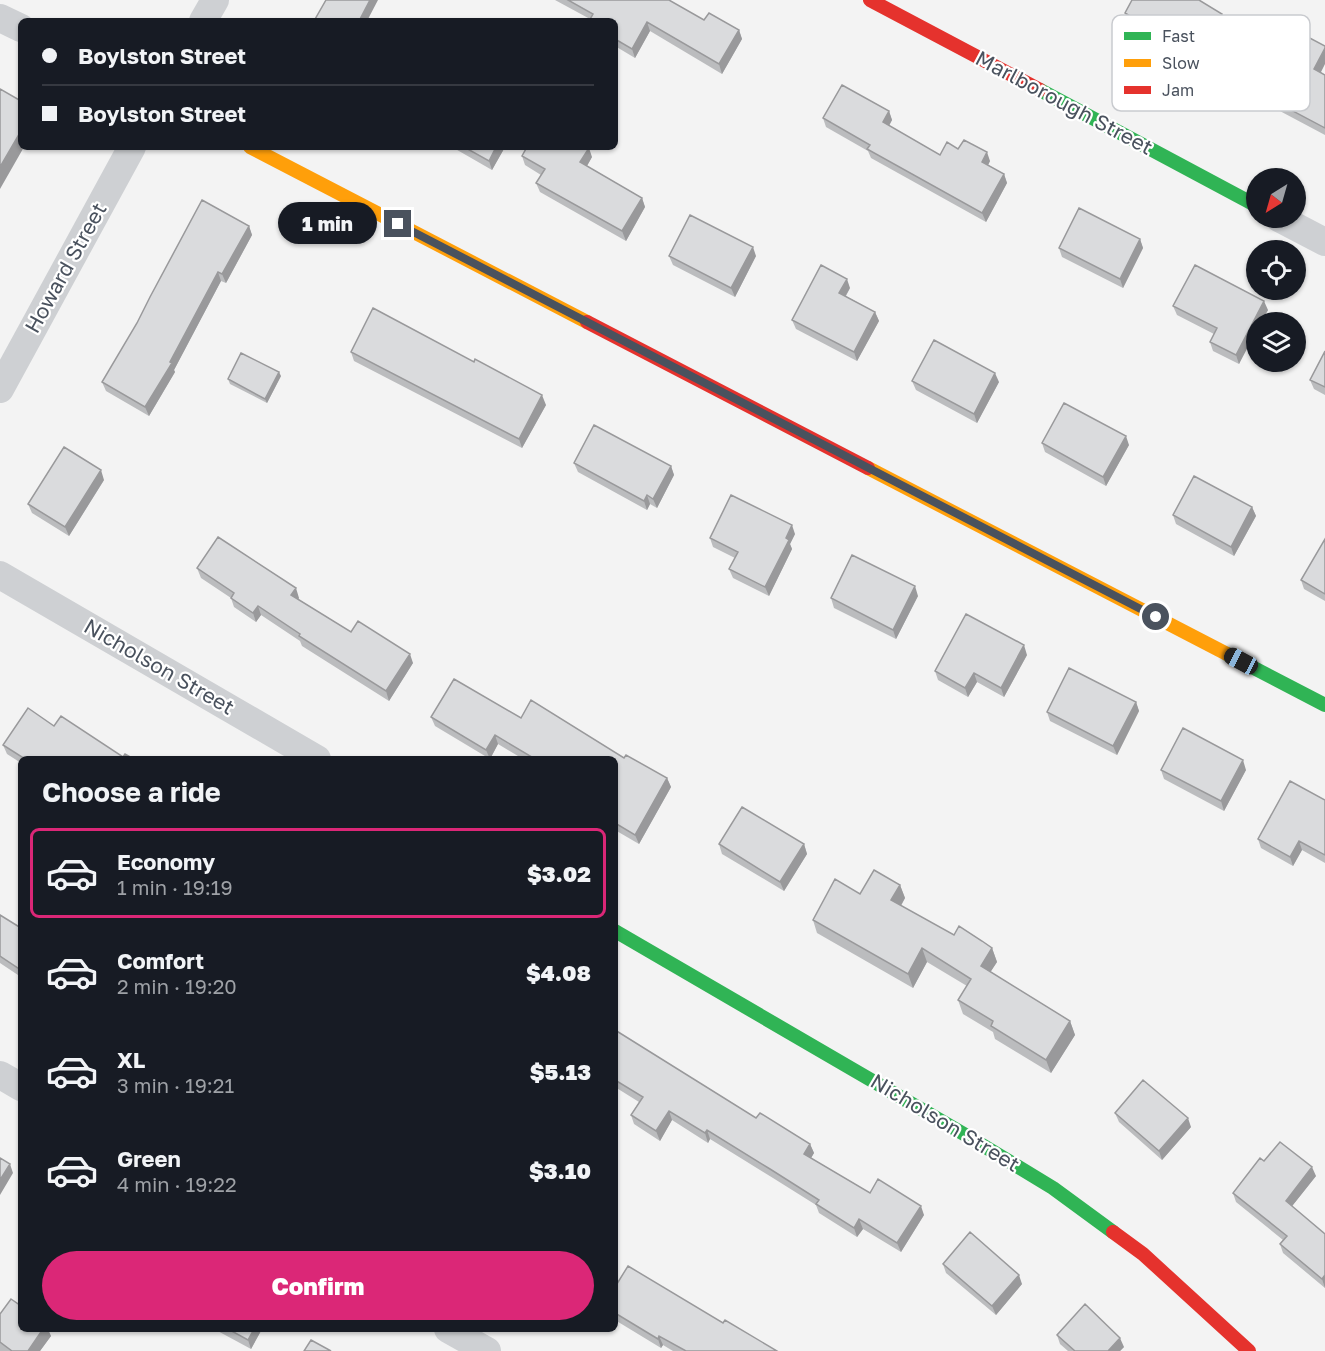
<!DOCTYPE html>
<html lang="en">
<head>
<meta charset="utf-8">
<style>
  :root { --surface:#171b24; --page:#242831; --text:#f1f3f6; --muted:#9ea1a6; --line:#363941; --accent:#db2777 }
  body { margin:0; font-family:"Golos Text",sans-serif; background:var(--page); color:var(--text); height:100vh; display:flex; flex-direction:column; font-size:22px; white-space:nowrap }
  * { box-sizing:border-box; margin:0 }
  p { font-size:20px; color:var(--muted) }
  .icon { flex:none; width:33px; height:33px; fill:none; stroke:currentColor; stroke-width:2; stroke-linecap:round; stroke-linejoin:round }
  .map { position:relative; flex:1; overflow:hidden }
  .sheet { position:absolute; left:18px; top:756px; width:600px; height:576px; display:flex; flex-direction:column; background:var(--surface); border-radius:9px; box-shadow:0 2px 4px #0004 }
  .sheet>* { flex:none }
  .top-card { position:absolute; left:18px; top:18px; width:600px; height:132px; border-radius:9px; box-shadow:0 2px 4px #0004; display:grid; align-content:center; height:132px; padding:0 24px; background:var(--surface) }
  .needle { width:39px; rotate:217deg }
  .controls { position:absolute; left:1246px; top:168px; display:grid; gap:12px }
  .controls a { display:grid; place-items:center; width:60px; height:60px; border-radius:50%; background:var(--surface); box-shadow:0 2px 4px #0004; font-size:30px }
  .end { position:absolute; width:27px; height:27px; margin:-14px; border:8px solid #4a525e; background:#fff; box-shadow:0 0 0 3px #fff }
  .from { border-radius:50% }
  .bubble { position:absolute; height:42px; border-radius:21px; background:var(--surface); box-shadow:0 2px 4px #0004; font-size:20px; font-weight:800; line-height:42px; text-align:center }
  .car { position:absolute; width:18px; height:36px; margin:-18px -9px; border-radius:8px; box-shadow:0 0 4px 2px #0007; background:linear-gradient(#222 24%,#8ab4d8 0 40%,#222 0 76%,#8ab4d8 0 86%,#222 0) }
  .top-card b { display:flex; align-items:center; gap:21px; height:57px; font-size:22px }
  .top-card b+b { border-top:2px solid var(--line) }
  .top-card i { width:15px; height:15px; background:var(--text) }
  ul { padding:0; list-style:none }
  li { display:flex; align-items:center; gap:18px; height:90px; margin:0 12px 9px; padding:0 12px; border:3px solid transparent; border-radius:9px }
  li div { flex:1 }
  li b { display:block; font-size:22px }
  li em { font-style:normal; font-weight:800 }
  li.active { border-color:var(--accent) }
  li>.icon { width:54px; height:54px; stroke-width:1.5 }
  h2 { padding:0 24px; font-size:27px; line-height:72px }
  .cta { display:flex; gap:12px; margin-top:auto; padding:12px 24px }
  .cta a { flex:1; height:69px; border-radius:36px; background:var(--accent); color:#fff; font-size:24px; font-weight:800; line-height:69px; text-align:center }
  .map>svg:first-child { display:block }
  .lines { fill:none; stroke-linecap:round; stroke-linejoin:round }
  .street { stroke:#ced0d3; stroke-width:28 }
  .fast { stroke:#30b455; stroke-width:14 }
  .slow { stroke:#ff9f0a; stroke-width:14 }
  .jam { stroke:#e5322d; stroke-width:14 }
  .wall { fill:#bbbcbe }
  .shaded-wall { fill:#99999b }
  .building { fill:#dadbdd; stroke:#99999b; stroke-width:1.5 }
  .route { stroke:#4a525e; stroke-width:8 }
  .labels { text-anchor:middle; stroke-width:4.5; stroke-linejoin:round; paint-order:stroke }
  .street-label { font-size:21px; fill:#4a525e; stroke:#fff }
  .key { fill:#fff; stroke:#c9cbcf; stroke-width:1.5 }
  .key-label { font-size:16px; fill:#4a525e }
</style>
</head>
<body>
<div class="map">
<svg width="1325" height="1351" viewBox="0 0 1325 1351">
  <rect width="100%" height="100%" fill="#f3f3f3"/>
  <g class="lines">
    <!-- street -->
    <path class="street" d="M0,18L21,28
      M203,21L215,0
      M1279,218L1325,242
      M0,389L132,147
      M0,575L317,759
      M0,1075L21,1087
      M448,1329L487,1351"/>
    <!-- fast -->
    <path class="fast" d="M1040,90L1257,206
      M1227,654L1325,705
      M615,931L969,1137L1053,1188L1113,1232"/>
    <!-- slow -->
    <path class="slow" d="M250,147L587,322
      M868,468L1227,654"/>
    <!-- jam -->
    <path class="jam" d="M870,0L1040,90
      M587,322L868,468
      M1113,1232L1143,1254L1249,1351"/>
  </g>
  <!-- wall -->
  <path class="wall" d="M555,0H669L704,20L739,30L742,39L722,74L650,31L635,58L615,46V21L590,19Z
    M1202,2L1222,14L1225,23L1200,65L1128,22L1125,13Z
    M1321,72L1325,75V135L1259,100L1255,91Z
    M889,111L892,120L889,126L940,155L958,149L990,161L988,165L1004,174L1007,183L986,222L871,158L868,151L826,127L823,118Z
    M452,147H505L492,170Z
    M522,156L592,157L587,166L642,198L645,207L626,241L540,192L536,183L541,175L525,165Z
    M249,226L252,235L226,283L221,281L174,370L175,372L149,416L106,391L102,382Z
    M1140,239L1143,248L1123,288L1062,257L1059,248Z
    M669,256H756L735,297L673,265Z
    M850,288L846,296L875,312L879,321L857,361L796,329L792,320Z
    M1173,306L1268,310L1261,322H1257L1239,364L1213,351L1210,342L1214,334L1177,315Z
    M1325,351V395L1314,389L1310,380Z
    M351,352L546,405L522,448L354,361Z
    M281,376L267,403L230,384L228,379Z
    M912,381L999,382L977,423L916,390Z
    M1042,443L1129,445L1106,486L1045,452Z
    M574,463L671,466L674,475L657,508L650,504L647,510L578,472Z
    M104,480L69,536L32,513L28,504Z
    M1252,507L1256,516L1234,556L1176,524L1173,515Z
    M795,534L790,544L792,549L769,596L733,578L729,569L735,558L713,547L710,538Z
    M1325,539V601L1304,589L1301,580Z
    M197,568L299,598L298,599L351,632L413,663L389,701L302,646L300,641L261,615L256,622L234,607L231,598L201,578Z
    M918,596L896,639L834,608L831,598Z
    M1027,655L1004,697L977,682L968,697L938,680L935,671Z
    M1136,702L1139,711L1117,755L1050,721L1047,712Z
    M431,717L521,718L624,758L667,778L671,787L639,844L615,830V759H523L498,744L490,759L435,726Z
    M54,726L123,757L134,759H21V763L7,754L3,745Z
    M1161,770H1246L1224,811L1164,779Z
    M1325,800V863L1302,850L1293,866L1261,848L1258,839Z
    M719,844H804L807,854L784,891L722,854Z
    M900,885L905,898L901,906L954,935L992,948L997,962L990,972L1070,1021L1075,1035L1051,1073L995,1039L993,1032L963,1014L958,1000L967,986L927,962L913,988L817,933L813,920L860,894Z
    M0,915L21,928V977L0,963Z
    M615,1030L756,1118L810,1144L814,1153L811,1158L870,1193L924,1215L901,1252L863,1229L857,1237L819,1213L816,1205L773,1178L710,1139L708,1143L672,1120L660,1141L634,1124L631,1115L639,1102L615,1087Z
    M1115,1113L1191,1127L1162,1160L1119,1122Z
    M1264,1161L1316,1176L1292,1206L1325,1234V1288L1283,1253L1280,1244L1283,1240L1236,1202L1233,1193Z
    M943,1264L1022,1284L996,1315L946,1273Z
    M615,1287L777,1351H673L663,1345L661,1348L615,1320Z
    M0,1314L51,1336L40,1351H0Z
    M214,1329H262L251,1349Z
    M1057,1335L1124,1347L1120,1351H1068L1060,1344Z"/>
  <!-- shaded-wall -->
  <path class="shaded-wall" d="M370,0H378L367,21H359Z
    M1222,14L1225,23L1200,65L1197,56Z
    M647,22L650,31L635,58L632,49Z
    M739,30L742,39L722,74L719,64Z
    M1325,48V64L1318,78L1314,69Z
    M889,111L892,120L886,131L883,122Z
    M21,131V147H24L0,189V167Z
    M496,147H505L492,170L489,161Z
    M589,148L592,157L584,171L580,162Z
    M987,152L990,161L985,171L982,162Z
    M1004,174L1007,183L986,222L982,213Z
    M642,198L645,207L626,241L622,231Z
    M249,226L252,235L226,283L222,274Z
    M1140,239L1143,248L1123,288L1120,279Z
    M753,247L756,256L735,297L731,288Z
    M218,272L221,281L174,370L175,372L149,416L145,407L170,362Z
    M847,279L850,288L842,302L839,293Z
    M1264,301L1268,310L1261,322H1257V330L1239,364L1236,355Z
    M875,312L879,321L857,361L854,352Z
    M279,372L281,376L267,403L265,399Z
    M995,373L999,382L977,423L974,414Z
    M542,395L546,405L522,448L519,439Z
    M1126,436L1129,445L1106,486L1103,477Z
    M671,466L674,475L657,508L653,499Z
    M101,470L104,480L69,536L65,527Z
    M647,495L650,504L647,510L644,501Z
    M1252,507L1256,516L1234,556L1231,547Z
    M792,525L795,534L790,544L792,549L769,596L765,587Z
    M915,586L918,596L896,639L893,630Z
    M296,588L299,598L295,604L291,595Z
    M258,606L261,615L256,622L253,613Z
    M1024,645L1027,655L1004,697L1001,688Z
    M410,654L413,663L389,701L386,691Z
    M974,673L977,682L968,697L965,688Z
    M1136,702L1139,711L1117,755L1113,746Z
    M495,735L498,744L490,759L486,750Z
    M1243,760L1246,770L1224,811L1221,801Z
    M667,778L671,787L639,844L635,835Z
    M1299,841L1302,850L1293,866L1290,857Z
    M804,844L807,854L784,891L780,882Z
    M900,885L905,898L896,914L891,900Z
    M922,948L927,962L913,988L908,974Z
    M992,948L997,962L986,979L981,966Z
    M1070,1021L1075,1035L1051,1073L1046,1060Z
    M669,1111L672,1120L660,1141L656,1131Z
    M1188,1118L1191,1127L1162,1160L1159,1151Z
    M707,1130L710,1139L708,1143L705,1133Z
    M810,1144L814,1153L808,1163L804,1154Z
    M10,1164L13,1173L0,1195V1180Z
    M1312,1167L1316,1176L1289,1210L1286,1201Z
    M921,1206L924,1215L901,1252L897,1243Z
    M859,1219L863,1229L857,1237L854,1228Z
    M1019,1275L1022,1284L996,1315L992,1306Z
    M1325,1275V1288L1322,1279Z
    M43,1329H48L51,1336L40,1351H28Z
    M254,1329H262L251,1349L248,1340Z
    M659,1336L663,1345L661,1348L658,1339Z
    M1120,1338L1124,1347L1120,1351H1108Z"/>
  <!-- building -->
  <path class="building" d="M326,0H370L359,21H314Z
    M568,0H669L704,20L709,13L739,30L719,64L647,22L632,49L615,39V21H589L593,14Z
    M1132,0H1199L1222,14L1197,56L1125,13Z
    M1289,27L1325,46V48L1314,69L1325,75V128L1255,91Z
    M842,85L889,111L883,122L940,155L947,142L958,149L964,140L987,152L982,162L1004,174L982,213L867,149L870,145L823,118Z
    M0,89L21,101V131L0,167Z
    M464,147H496L489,161Z
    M527,147H587L589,148L580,162L642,198L622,231L536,183L545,169L522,156Z
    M202,200L249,226L222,274L218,272L170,362L172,363L145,407L102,382L137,323L150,297Z
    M1079,208L1140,239L1120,279L1059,248Z
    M690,215L753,247L731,288L669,256Z
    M821,265L847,279L839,293L875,312L854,352L792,320Z
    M1195,265L1264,301L1236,355L1210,342L1217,328L1173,306Z
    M373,308L474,362L475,359L542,395L519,439L351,352Z
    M934,340L995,373L974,414L912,381Z
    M1325,351V387L1310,380Z
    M241,353L279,372L265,399L228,379Z
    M1064,403L1126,436L1103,477L1042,443Z
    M594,425L671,466L653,499L647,495L644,501L574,463Z
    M64,447L101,470L65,527L28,504Z
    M1194,476L1252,507L1231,547L1173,515Z
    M731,495L792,525L786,538L789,540L765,587L729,569L738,552L710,538Z
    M218,537L296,588L291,595L351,632L358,621L410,654L386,691L299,636L300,634L258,606L253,613L231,598L234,593L197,568Z
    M1325,539V594L1301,580Z
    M852,555L915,586L893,630L831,598Z
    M966,614L1024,645L1001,688L974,673L965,688L935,671Z
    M1069,668L1136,702L1113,746L1047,712Z
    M454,679L521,718L531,700L624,758L626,755L667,778L635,835L615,823V759H535L495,735L486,750L431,717Z
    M28,708L54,726L61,716L123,757L125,754L134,759H25L3,745Z
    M1183,728L1243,760L1221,801L1161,770Z
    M1290,781L1325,800V855L1299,841L1290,857L1258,839Z
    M742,807L804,844L780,882L719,844Z
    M874,870L900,885L891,900L954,935L959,926L982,941L992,948L981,966L1070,1021L1046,1060L991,1026L993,1021L958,1000L971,979L922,948L908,974L813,920L835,879L860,894Z
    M0,915L21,928V970L0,956Z
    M615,1030L756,1118L760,1113L810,1144L804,1154L870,1193L878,1179L921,1206L897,1243L859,1219L854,1228L816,1204L819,1200L770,1169L707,1130L705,1133L669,1111L656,1131L631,1115L643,1097L615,1080Z
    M1143,1080L1188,1118L1159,1151L1115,1113Z
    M1280,1142L1312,1167L1286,1201L1325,1234V1275L1322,1279L1280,1244L1287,1236L1233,1193L1260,1158L1264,1161Z
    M0,1158L10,1164L0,1180Z
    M970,1232L1019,1275L992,1306L943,1264Z
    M628,1266L723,1323L725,1320L777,1351H686L659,1336L658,1339L615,1313V1287Z
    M11,1299L21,1306V1329H43L28,1351H12L0,1342V1314Z
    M1085,1304L1120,1338L1108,1351H1075L1057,1335Z
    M228,1329H254L248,1340Z
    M311,1340L331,1351H304Z"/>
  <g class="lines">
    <!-- route -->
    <path class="route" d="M398,224L1156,617"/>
  </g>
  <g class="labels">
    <!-- street labels -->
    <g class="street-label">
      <text transform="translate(1064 103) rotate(28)" y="7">Marlborough Street</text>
      <text transform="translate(66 268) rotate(-61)" y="7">Howard Street</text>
      <text transform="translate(159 667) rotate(30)" y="7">Nicholson Street</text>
      <text transform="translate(945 1123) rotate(31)" y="7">Nicholson Street</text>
    </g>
  </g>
  <!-- legend -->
  <rect x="1112" y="15" width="198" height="96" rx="9" class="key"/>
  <rect x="1124" y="32" width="27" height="8" fill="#30b455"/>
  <rect x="1124" y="59" width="27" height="8" fill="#ff9f0a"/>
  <rect x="1124" y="86" width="27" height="8" fill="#e5322d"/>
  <g class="key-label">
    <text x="1162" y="42">Fast</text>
    <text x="1162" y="69">Slow</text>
    <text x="1162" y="96">Jam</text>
  </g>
</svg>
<div class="controls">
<a><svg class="needle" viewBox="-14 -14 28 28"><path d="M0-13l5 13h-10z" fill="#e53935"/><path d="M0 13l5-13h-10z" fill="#9ea1a6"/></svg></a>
<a><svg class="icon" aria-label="locate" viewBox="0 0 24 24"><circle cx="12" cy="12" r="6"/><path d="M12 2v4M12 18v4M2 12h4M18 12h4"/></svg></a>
<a><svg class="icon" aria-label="layers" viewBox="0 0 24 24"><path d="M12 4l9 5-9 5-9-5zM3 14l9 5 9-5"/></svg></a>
</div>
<i class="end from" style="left:1156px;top:617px"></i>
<i class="end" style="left:398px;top:224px"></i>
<div class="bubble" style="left:278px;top:202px;width:99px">1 min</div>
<i class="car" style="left:1241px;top:661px;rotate:298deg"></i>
<div class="top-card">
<b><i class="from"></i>Boylston Street</b>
<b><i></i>Boylston Street</b>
</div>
<section class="sheet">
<h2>Choose a ride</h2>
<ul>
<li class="active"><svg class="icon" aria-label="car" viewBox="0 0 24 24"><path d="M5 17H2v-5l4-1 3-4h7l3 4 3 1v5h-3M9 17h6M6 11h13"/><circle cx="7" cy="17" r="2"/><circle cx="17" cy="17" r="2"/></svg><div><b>Economy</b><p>1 min · 19:19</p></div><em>$3.02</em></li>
<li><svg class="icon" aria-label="car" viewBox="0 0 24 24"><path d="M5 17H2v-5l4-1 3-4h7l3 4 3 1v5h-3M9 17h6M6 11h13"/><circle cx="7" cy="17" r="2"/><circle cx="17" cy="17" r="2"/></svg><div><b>Comfort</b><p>2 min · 19:20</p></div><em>$4.08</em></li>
<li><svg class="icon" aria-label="car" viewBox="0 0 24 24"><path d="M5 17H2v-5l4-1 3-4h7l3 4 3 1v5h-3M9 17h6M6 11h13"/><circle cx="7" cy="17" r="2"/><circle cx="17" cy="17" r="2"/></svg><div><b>XL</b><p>3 min · 19:21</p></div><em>$5.13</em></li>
<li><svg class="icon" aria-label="car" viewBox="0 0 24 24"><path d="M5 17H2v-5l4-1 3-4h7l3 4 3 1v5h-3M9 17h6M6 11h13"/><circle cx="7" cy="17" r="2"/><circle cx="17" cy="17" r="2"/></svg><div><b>Green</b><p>4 min · 19:22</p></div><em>$3.10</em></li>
</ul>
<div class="cta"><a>Confirm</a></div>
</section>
</div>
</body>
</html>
